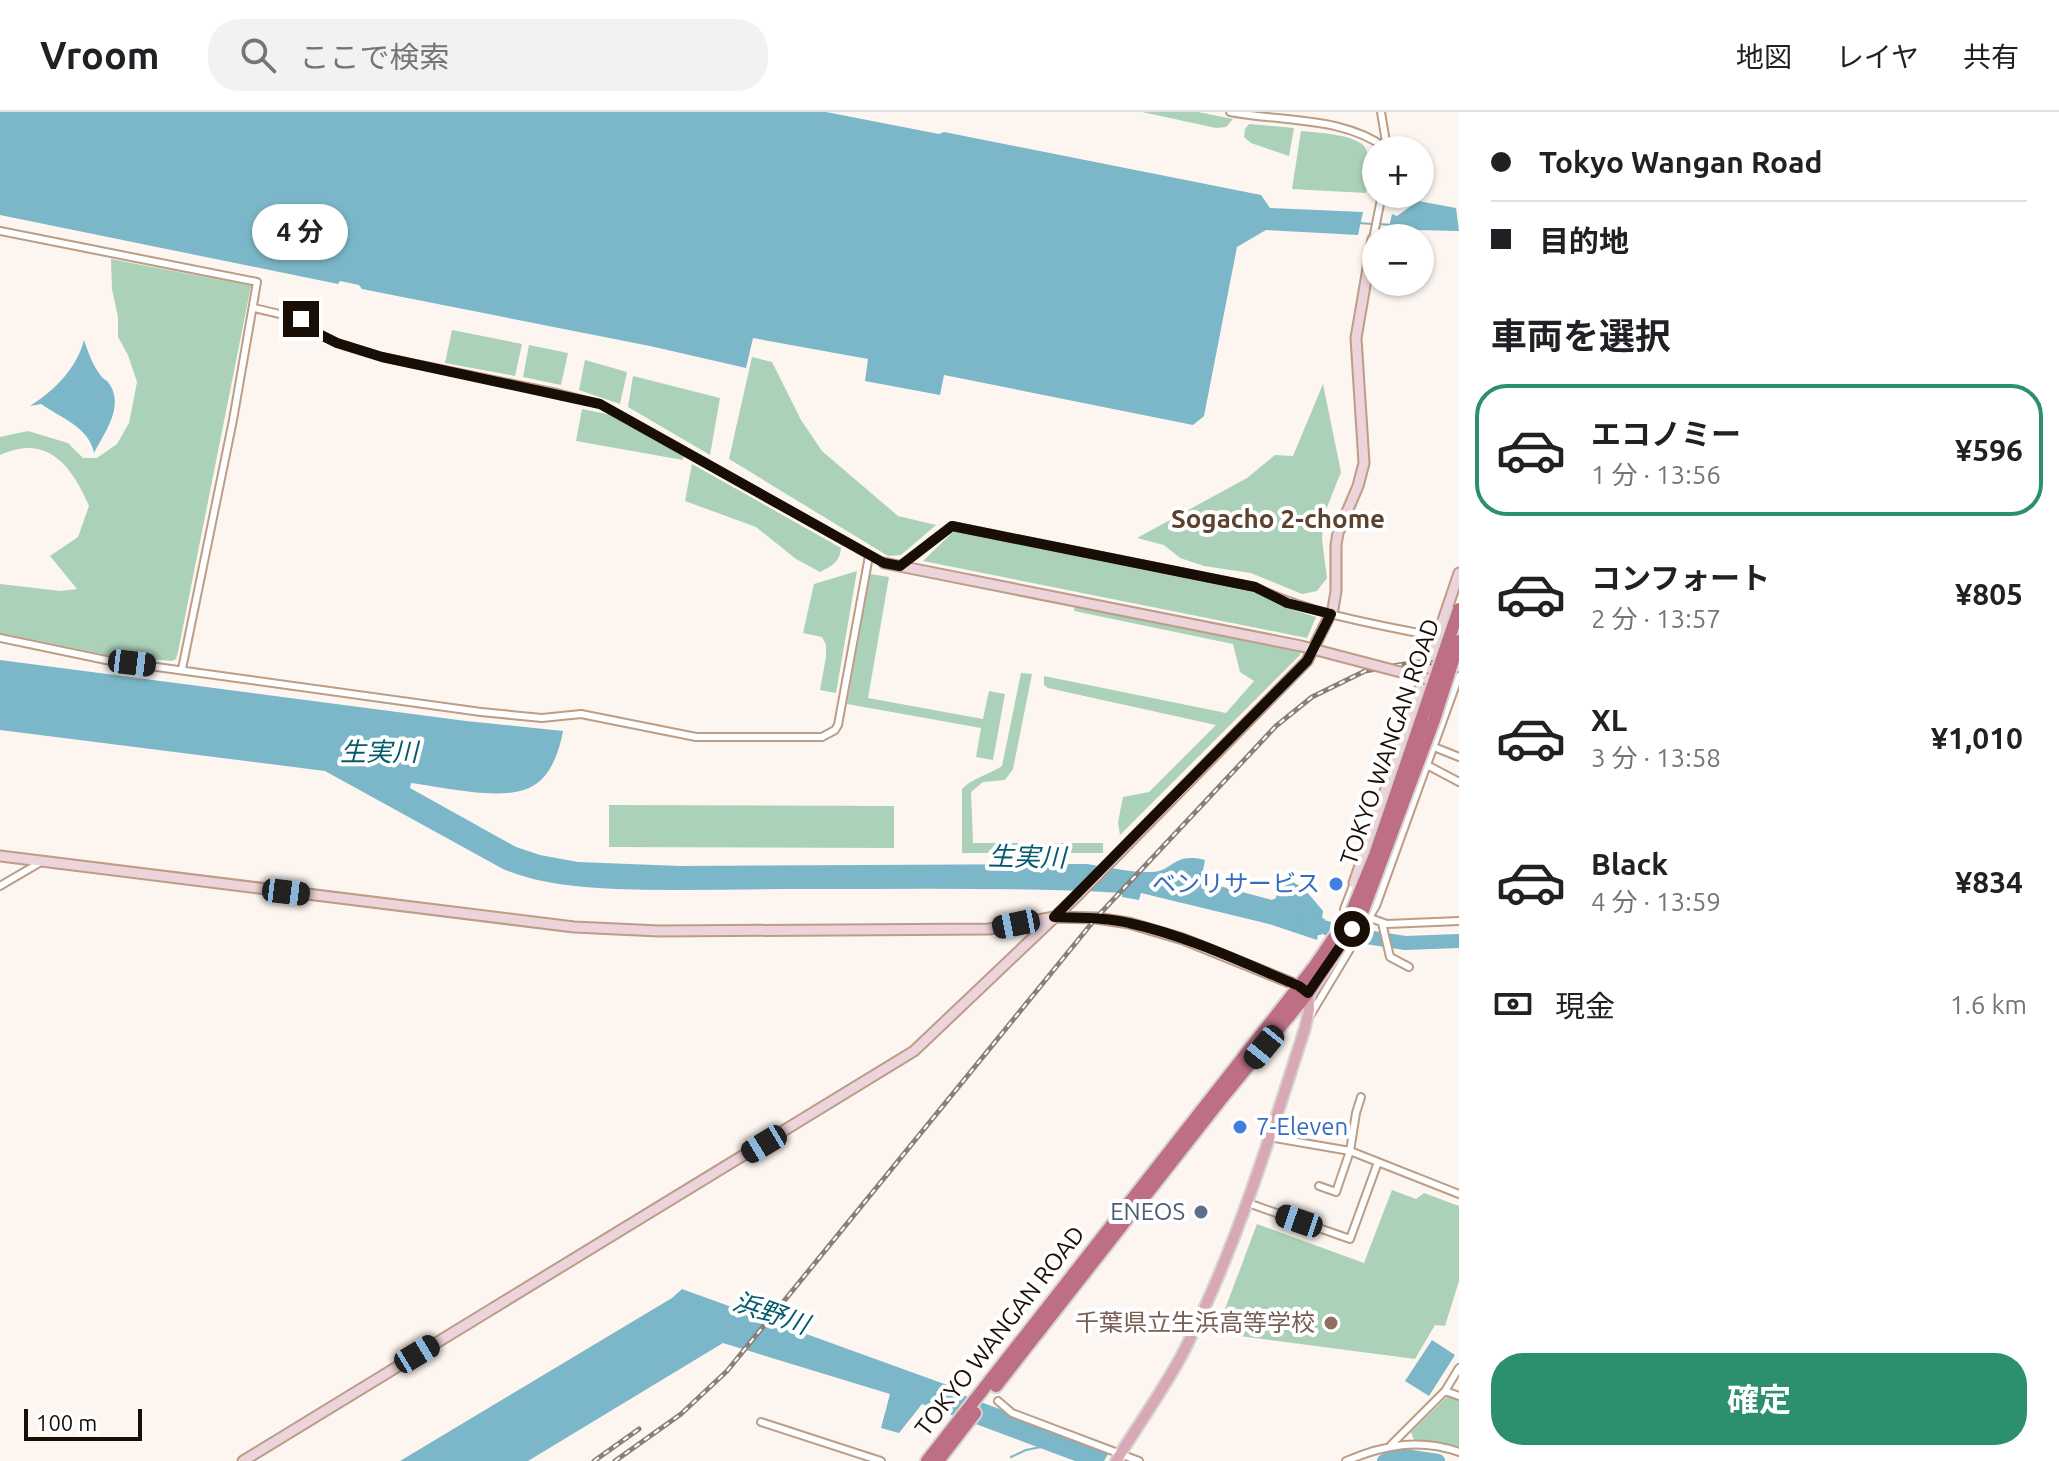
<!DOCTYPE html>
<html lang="ja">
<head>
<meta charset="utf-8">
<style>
  :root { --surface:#fff; --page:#f2f2f2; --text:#202124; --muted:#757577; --line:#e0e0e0; --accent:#2b906b }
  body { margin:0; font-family:Ubuntu,"Noto Sans JP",sans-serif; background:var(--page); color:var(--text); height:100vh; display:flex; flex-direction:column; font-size:30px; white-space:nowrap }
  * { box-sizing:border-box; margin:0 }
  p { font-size:26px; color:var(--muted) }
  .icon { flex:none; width:44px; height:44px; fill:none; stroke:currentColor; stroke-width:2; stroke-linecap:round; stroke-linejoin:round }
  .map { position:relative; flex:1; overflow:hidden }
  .drawer { display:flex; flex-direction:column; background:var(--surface); width:600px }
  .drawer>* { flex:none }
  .hud { display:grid; align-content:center; height:176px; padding:0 32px; background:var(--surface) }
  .tools { position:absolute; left:1362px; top:24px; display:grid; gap:16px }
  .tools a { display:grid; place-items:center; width:72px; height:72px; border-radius:50%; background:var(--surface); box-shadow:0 2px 6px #0004; font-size:40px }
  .scale { position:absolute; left:24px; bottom:20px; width:118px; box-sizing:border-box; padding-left:8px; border:4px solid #190e06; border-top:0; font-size:22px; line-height:28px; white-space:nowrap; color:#190e06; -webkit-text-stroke:6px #fff; paint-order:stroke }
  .end { position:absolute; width:36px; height:36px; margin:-18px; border:10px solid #190e06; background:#fff; box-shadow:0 0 0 4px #fff }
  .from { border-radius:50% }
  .bubble { position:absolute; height:56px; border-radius:28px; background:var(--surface); box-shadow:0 2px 6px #0004; font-size:26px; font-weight:700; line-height:56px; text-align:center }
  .car { position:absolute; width:24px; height:48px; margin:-24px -12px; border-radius:10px; box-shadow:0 0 6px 2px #0007; background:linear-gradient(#222 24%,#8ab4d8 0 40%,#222 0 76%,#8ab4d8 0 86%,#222 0) }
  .hud b { display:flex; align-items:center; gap:28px; height:76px; font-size:30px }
  .hud b+b { border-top:2px solid var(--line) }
  .hud i { width:20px; height:20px; background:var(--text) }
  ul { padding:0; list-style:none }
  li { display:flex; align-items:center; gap:24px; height:132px; margin:0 16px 12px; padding:0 16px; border:4px solid transparent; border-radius:32px }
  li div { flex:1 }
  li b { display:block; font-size:30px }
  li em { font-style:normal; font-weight:700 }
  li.on { border-color:var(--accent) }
  li>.icon { width:72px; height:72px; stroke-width:1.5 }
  h2 { padding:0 32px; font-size:36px; line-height:96px }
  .pay { display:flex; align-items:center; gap:20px; height:88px; padding:0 32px; font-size:30px }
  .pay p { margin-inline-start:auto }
  .primary-button { display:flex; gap:16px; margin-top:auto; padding:16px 32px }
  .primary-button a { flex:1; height:92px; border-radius:32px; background:var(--accent); color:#fff; font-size:32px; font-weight:700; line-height:92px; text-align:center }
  header { display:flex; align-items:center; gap:48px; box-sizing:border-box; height:112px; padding:0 40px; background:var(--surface); border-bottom:2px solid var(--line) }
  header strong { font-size:38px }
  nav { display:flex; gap:44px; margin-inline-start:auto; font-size:28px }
  .search { width:560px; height:72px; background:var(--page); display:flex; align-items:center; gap:20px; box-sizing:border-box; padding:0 28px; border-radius:32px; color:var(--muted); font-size:30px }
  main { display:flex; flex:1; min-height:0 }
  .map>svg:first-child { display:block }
  .green { fill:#abd2b9 }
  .water { fill:#7bb7c8 }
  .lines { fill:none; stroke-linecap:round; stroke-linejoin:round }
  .stream { stroke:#7bb7c8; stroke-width:2 }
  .river { stroke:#7bb7c8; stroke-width:14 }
  .street-casing { stroke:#bc9d86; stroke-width:10 }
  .secondary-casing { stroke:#bc9d86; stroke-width:13 }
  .primary-casing { stroke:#d6d4d2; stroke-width:14 }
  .highway-casing { stroke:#d6d4d2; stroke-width:16 }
  .street { stroke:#fff; stroke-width:6 }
  .secondary { stroke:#ecd4da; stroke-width:9 }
  .primary { stroke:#d8a9b5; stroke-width:10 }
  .highway { stroke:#be6f84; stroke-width:12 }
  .rail-casing { stroke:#887f78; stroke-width:5 }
  .rail { stroke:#fff; stroke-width:2; stroke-dasharray:6; stroke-linecap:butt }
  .secondary-bridge-casing { stroke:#bc9d86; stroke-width:13; stroke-linecap:butt }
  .highway-bridge-casing { stroke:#d6d4d2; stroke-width:16; stroke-linecap:butt }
  .secondary-bridge { stroke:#ecd4da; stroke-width:9 }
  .highway-bridge { stroke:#be6f84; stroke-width:12 }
  .route { stroke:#190e06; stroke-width:10 }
  .shop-dot { fill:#3f7fe0; stroke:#fff; stroke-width:3 }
  .service-dot { fill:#5c6f8a; stroke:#fff; stroke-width:3 }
  .education-dot { fill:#8d6e63; stroke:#fff; stroke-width:3 }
  .labels { text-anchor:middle; stroke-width:8; stroke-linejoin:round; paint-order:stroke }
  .street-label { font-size:24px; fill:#190e06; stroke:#fff }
  .shop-label { font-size:24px; fill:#366cbe; stroke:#fff; text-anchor:end }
  .service-label { font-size:24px; fill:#4e5e75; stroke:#fff; text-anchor:end }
  .education-label { font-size:24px; fill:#785e54; stroke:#fff; text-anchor:end }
  .neighbourhood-label { font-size:26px; font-weight:bold; fill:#5d422e; stroke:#fff }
  .water-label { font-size:26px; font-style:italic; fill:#045b6d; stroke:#fff }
</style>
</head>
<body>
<header>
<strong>Vroom</strong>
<div class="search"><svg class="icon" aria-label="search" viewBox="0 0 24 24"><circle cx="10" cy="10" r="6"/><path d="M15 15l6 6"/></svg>ここで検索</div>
<nav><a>地図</a><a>レイヤ</a><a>共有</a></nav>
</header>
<main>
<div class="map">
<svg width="1459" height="1349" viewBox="0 0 1459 1349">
  <rect width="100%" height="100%" fill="#fcf5f0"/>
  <!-- green -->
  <path class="green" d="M1142,0H1198L1233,7L1226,15L1216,16Z
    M1249,12L1294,16L1289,44L1251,31L1244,25L1245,17Z
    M1301,19C1317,21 1359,22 1366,37C1371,49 1367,68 1366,81L1292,77Z
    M111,147L251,174L178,540L176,547L172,549L107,543L0,521V472L61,479L77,477L50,444L78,425L89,394C72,354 47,321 0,343V325L28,319L68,331L83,346H97L117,332L129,311L137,270L128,243L118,225V205L112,177Z
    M452,218L522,232L515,264L445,251Z
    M529,233L568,241L561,273L523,265Z
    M752,245L772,250L801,308L822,339L898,404L936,413L901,443L888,444L729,347Z
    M585,248L627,260L620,292L579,278Z
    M633,264L720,286L710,343L628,295Z
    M1323,272L1341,360L1324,403L1322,427L1327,466L1317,479L1302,482L1251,461L1204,454L1180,446L1164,433L1137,426L1247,366L1275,343L1293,344Z
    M582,297L616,304L684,341L683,348L576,329Z
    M692,352L841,436C840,450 832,454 820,460L796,447L756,415L685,389Z
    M954,419L1258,481L1281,494L1316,505L1307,526L923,449Z
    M857,459L836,581L820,578L826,545V533L822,525L803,521L814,472Z
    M870,462L889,465L868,586L983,607L989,579L1005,582L993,648L976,645L981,616L847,592Z
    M1075,492L1300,537V543L1120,723L1118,710L1123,685L1149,680L1216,613L1048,576L1044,573V564L1226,601L1254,569L1240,560L1233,532L1074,499Z
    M1021,561L1032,562L1013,657L1005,668L983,670L971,680L973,731H1103V741H962V677C972,666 989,663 1002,654Z
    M609,693L894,694V736L609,735Z
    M1392,1078L1416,1087L1424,1081L1459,1094V1169L1445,1214L1435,1213L1415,1247L1216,1221L1257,1112L1364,1151Z
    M1448,1284L1459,1287V1336L1414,1328L1411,1320Z"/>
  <!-- water -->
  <path class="water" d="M0,0H826L939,22L944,20L1261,83L1270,96L1363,100L1358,123L1266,118L1237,135L1204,304L1193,313L944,263L940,283L865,269L868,247L753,226L746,256L650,234L362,177L359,173L340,169L338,172L0,103Z
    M1418,89L1456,96L1459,119L1415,118L1414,126H1390L1387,124L1392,102L1397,104Z
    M84,228C88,240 93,254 101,264C107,271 105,265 110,273C124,295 104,322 94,341C89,315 61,306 41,292L30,294C54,279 77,256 84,228Z
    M0,548L466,609L563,619C559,640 551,666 529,676C500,689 443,675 411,671L410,676L516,735L540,743L578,750L680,754L1087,752C1108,755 1131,761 1152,760C1173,760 1172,740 1205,748L1201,769L1272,788L1276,786L1280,765C1301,771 1310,783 1323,799L1322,806L1325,807L1321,823H1318L1317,828L1269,812L1141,781L1139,788L1122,785V781C1015,775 906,777 799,777C738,777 677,779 616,777C577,775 539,772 503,757L325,659L0,618Z
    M682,1177L961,1278L965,1284L1110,1339L1104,1349H1075L922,1292L899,1321L881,1316L890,1282L723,1231L528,1349H400L672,1186Z
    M1432,1228L1455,1243L1429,1284L1405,1269Z"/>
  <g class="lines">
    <!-- stream -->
    <path class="stream" d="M1359,111L1372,112
      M1379,112L1392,113
      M1011,1345L1026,1338L1041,1335"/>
    <!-- river -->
    <path class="river" d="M1306,810L1347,822L1405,831L1459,829
      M1384,1349L1399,1343L1438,1349"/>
    <!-- street casing -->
    <g class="street-casing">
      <path id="street" d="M1230,0C1282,10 1344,4 1387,37
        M1381,0L1387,36
        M0,119L257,170L233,308L182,557
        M1373,127L1382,82
        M254,196L301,207L315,220L337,231L382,245L557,281L600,292L884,451
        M900,454L952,414L1255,475C1313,503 1376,512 1438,525
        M0,526L106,548L481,600L542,606L581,602L696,625H822L835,618L838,613L869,444
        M1434,635L1459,645
        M1427,653L1459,670
        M0,774L41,750
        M1370,806L1387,812L1459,809
        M1344,808V797L1354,771
        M1382,811L1390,845L1409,855
        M1311,902L1376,794L1459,564
        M1269,1025L1350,1039L1459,1082
        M1319,1074L1336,1080L1350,1039L1356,1001L1361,985
        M1248,1091L1350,1127L1378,1050
        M1445,1279L1459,1284
        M998,1289L1012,1301L1139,1349
        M761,1310L881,1349
        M1391,1333L1445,1279L1459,1256
        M1346,1349C1384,1333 1419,1326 1459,1340"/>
    </g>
    <!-- secondary casing -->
    <g class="secondary-casing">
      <path id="secondary" d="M884,451L1301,534
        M0,744L574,815L659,819L989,817L1054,805L1096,806L1129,811L1183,827L1299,874
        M1354,771L1459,461
        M243,1349L914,939L1076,785L1307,549L1333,497L1336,479V433L1338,421L1358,374L1364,351L1356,226L1373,127"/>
    </g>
    <!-- primary casing -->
    <g class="primary-casing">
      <path id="primary" d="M1116,1349C1139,1311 1166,1275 1186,1235C1237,1133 1270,1025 1305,916L1309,898L1308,881L1305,879"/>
    </g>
    <!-- highway casing -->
    <g class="highway-casing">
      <path id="highway" d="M996,1274L1222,986L1308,881L1362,801
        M927,1349L1314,855L1352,799
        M938,1349L975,1301"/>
    </g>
    <!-- street -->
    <use href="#street" class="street"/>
    <!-- secondary -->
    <use href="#secondary" class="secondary"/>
    <!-- primary -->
    <use href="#primary" class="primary"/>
    <!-- highway -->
    <use href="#highway" class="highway"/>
    <!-- rail casing -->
    <g class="rail-casing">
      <path id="rail" d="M594,1349L639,1317
        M615,1349L681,1302L727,1259L1096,806L1276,614L1312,585L1365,559L1416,550L1459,552"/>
    </g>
    <!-- rail -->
    <use href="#rail" class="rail"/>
    <!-- secondary-bridge casing -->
    <g class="secondary-bridge-casing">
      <path id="secondary-bridge" d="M1301,534L1435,569"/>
    </g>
    <!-- highway-bridge casing -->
    <g class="highway-bridge-casing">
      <path id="highway-bridge" d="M1352,799L1375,743L1459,497
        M1362,801L1434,608L1459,529"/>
    </g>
    <!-- secondary-bridge -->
    <use href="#secondary-bridge" class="secondary-bridge"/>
    <!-- highway-bridge -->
    <use href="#highway-bridge" class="highway-bridge"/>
  </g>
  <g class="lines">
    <!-- route -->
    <path class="route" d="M301,207L315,220L337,231L382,245L600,292L884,451L900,454L952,414L1255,475L1287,491L1331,502L1307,549L1054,805C1079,806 1105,805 1129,811C1188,824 1244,851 1299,874L1308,881L1352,817"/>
  </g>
  <!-- markers -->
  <g class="shop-dot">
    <circle cx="1336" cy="772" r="8"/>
    <circle cx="1240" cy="1015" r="8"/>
  </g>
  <circle class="service-dot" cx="1201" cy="1100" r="8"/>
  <circle class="education-dot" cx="1331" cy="1211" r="8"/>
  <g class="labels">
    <!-- street labels -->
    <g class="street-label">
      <text transform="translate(1390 630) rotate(-71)" y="8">TOKYO WANGAN ROAD</text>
      <text transform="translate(1000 1219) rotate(-52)" y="8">TOKYO WANGAN ROAD</text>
    </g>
    <!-- shop labels -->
    <g class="shop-label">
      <text x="1320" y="780">ベンリサービス</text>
      <text x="1256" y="1023" text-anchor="start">7-Eleven</text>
    </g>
    <!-- service labels -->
    <g class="service-label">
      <text x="1185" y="1108">ENEOS</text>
    </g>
    <!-- education labels -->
    <g class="education-label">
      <text x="1315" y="1219">千葉県立生浜高等学校</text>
    </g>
    <!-- neighbourhood labels -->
    <g class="neighbourhood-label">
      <text x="1278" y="416">Sogacho 2-chome</text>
    </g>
    <!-- water labels -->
    <g class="water-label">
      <text x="379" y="649">生実川</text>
      <text transform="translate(1027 745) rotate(1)" y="9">生実川</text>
      <text transform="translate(771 1201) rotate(19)" y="9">浜野川</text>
    </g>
  </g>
</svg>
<div class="tools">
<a>+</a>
<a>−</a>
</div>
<div class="scale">100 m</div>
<i class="end from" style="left:1352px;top:817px"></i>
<i class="end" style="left:301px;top:207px"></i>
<div class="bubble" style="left:252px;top:92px;width:96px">4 分</div>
<i class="car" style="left:132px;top:551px;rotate:97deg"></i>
<i class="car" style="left:286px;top:780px;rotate:97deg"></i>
<i class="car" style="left:1016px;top:812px;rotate:259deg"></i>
<i class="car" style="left:1264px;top:935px;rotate:219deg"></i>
<i class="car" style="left:764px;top:1032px;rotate:239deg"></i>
<i class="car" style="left:1299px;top:1109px;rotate:289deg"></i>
<i class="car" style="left:417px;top:1242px;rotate:59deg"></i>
</div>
<section class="drawer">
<div class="hud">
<b><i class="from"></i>Tokyo Wangan Road</b>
<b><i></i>目的地</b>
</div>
<h2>車両を選択</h2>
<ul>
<li class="on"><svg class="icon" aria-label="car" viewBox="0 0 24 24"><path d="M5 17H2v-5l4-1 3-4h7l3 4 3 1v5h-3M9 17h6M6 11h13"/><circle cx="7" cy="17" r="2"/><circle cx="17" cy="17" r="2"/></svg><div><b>エコノミー</b><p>1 分 · 13:56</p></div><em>¥596</em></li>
<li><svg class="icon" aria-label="car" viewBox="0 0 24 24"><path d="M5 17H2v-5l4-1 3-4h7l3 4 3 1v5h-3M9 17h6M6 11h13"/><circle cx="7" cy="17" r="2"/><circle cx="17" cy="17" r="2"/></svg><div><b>コンフォート</b><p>2 分 · 13:57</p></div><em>¥805</em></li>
<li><svg class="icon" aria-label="car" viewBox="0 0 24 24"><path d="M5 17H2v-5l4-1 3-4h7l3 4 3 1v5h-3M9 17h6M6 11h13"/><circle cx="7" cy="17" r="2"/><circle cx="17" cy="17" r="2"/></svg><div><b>XL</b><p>3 分 · 13:58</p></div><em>¥1,010</em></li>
<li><svg class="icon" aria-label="car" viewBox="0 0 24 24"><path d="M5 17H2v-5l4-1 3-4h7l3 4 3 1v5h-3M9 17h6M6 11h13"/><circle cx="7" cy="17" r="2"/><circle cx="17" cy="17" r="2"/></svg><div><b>Black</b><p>4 分 · 13:59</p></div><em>¥834</em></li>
</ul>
<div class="pay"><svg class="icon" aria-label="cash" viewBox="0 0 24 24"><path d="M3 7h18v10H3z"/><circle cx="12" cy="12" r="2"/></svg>現金<p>1.6 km</p></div>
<div class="primary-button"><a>確定</a></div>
</section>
</main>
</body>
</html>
